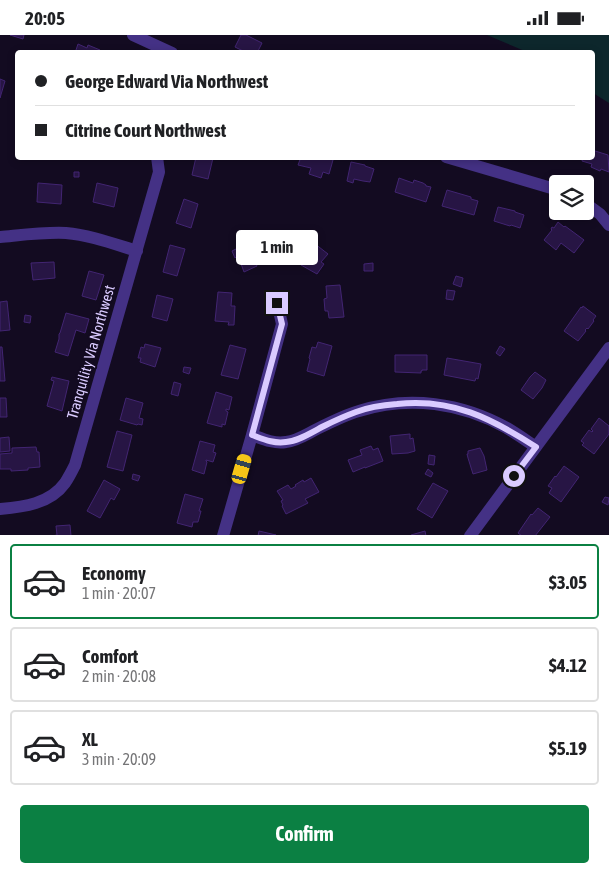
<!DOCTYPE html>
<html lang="en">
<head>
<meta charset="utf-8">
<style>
  :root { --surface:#fff; --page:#f6f6f6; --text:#202124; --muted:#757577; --line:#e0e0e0; --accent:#0b8043 }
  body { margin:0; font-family:"Asap Condensed",sans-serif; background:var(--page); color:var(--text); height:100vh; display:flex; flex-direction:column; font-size:19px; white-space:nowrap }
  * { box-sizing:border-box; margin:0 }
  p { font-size:16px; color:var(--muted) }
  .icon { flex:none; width:28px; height:28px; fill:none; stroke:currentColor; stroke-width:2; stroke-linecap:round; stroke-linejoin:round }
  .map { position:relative; height:500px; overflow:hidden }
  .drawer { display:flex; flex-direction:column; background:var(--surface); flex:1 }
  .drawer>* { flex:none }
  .banner { position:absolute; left:15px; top:15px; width:580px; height:110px; border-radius:5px; box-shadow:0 2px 8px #0003; display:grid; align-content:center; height:110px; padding:0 20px; background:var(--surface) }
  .buttons { position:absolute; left:549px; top:140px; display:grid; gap:10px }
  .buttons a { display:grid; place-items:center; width:45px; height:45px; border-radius:5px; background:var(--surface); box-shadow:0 2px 8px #0003; font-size:25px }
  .end { position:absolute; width:22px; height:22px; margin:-11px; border:6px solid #dacbff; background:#111; box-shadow:0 0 0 2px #111 }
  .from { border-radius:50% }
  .bubble { position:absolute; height:35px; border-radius:5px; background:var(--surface); box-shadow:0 2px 8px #0003; font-size:16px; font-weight:700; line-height:35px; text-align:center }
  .car { position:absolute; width:15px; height:30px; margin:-15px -8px; border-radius:6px; box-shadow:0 0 4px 1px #0007; background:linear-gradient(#f5c518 24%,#345 0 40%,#f5c518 0 76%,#345 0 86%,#f5c518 0) }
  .banner b { display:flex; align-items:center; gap:18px; height:48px; font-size:19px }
  .banner b+b { border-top:1px solid var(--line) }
  .banner i { width:12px; height:12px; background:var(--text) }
  ul { padding:9px 0 0; list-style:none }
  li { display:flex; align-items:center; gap:15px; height:75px; margin:0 10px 8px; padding:0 10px; border:2px solid var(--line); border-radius:5px }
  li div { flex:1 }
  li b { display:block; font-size:19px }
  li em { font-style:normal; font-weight:700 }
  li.selected { border-color:var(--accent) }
  li>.icon { width:45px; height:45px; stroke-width:1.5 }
  .cta { display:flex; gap:10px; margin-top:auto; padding:10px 20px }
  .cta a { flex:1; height:58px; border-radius:5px; background:var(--accent); color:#fff; font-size:20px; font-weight:700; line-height:58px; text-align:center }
  .status { display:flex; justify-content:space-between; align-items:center; height:35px; padding:0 25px; background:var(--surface); direction:ltr }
  .status svg { height:14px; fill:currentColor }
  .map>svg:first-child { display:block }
  .green { fill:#0d272c }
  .building { fill:#271544; stroke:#422572 }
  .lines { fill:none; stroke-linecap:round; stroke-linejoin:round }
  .minor { stroke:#443185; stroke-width:12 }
  .route { stroke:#dacbff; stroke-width:6 }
  .labels { text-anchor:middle; stroke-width:4; stroke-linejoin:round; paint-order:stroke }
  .street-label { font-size:15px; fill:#dacbff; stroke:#130b21 }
</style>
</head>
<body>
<div class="status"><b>20:05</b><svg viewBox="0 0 49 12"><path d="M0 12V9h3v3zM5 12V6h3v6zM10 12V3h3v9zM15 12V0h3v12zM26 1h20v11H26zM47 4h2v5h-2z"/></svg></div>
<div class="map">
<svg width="609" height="501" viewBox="0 0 609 501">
  <rect width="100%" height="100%" fill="#130b21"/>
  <!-- green -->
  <path class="green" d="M487,0H609V68L593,58L592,18L527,17Z"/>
  <!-- building -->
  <path class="building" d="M10,0H24L23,4Z
    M241,0H246L262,8L257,18H247L235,12Z
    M78,9L87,13L88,10L100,15L99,18H75Z
    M0,44L5,46L0,63Z
    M592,115L608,120L609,137L601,134L600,136L591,132L592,129L582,126L583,122H592Z
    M196,122L213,123L208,144L192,140Z
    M301,122H331L330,124L333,125L329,139L323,137L321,143L309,139L311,133L298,130Z
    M351,127L365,130V131L374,134L370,147L363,146L354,144L353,148L347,146Z
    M74,137H79V142H74Z
    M399,143L413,148L414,145L423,148L426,150V151L431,152L426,167L395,157Z
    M38,148L62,150L61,169L37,167Z
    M97,148L118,153L114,172L93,167Z
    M447,155L471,162V164L478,166L474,180L442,171Z
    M184,164L198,169L191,193L176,188Z
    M498,172L515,176V177L524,180L520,193L511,190L510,191L494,186Z
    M558,187L564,192L565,191L584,205L574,218L561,208L556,215L544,205L552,195L551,194L552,192L554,193Z
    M295,199L308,209L310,205L328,219L321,227L324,229L317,239L301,230L304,225L301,223L300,225L296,223L290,219L291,217L286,213Z
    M267,201L275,217L268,220L269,222L259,227L258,225L255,226L257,231L244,237L240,226L239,227L236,222L235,223L232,216L246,209L245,208L252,205L253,209Z
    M170,210L185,214L177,241L163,237Z
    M54,227L55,243L33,245L31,228Z
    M373,228V236H364V229Z
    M89,236L104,240L96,265L82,261Z
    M456,241L463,243L461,252L453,249Z
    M340,250L344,282L329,283L328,276H325L324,264L327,263L326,251Z
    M447,255L455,256L453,265L446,264Z
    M218,257L232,258L231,271H235L234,290H228L229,287L215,286Z
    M157,260L173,264L167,286L152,282Z
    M7,266L10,295L0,296V267Z
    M583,271L596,281L593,285L594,286L588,294L587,293L585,295L586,296L578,306L564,296L581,272L582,273Z
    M66,278L89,284L85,298L76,295L68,321L55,317L59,304V299L60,298Z
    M25,280L31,281L30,288L24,287Z
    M318,307L332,311L324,341L307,336L310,324L309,323L312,312L316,313Z
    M145,309L161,313L155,332L140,327L141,323H138L141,312L144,313Z
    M230,310L246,314L238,344L221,340Z
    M500,311L505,314L500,321L496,318Z
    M0,312H2L5,346H0Z
    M395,320H427V335H422V336H421V338L395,337Z
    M447,323L481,329L478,344L476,343L475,346L444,340Z
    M184,332L191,333L189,339L183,337Z
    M535,337L546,345L542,353L533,364L521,355L530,342Z
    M52,342L69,346L62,376L47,371L54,346L51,345Z
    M174,347L181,349L178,361L171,359Z
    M216,357L232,362L229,375L226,374V376L228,377L225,390L222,389V392L207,388Z
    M0,363H6L7,382H0Z
    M126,363L143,368L139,383L143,384L142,390L138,389L137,390L120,385Z
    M599,383L609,391V399L594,419L582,410L584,408L581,406L589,395L592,397L593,396L591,394Z
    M117,396L132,400L123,436L107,432Z
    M410,399V404L413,403L415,416L408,418L392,419L390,401Z
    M9,402L10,416L0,417V403Z
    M200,406L215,410L213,417L216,418L213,427L206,425V426L207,427L204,439L192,435Z
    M371,411L373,415L378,413L383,426L365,433V432L353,437L348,425L362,420L360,415Z
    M36,412L37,417H39L40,432L28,433V435L11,436V434H0V419L12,418V413Z
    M480,413L484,421L487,435L473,439L468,423L467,419H468V416Z
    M429,420L435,421L434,430L428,429Z
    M564,431L579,442L561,467L549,458L552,453L548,451L555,441L556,442Z
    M428,434L433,438L431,442L425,439Z
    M133,439L140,441L138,446L132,444Z
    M311,443L319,457L305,464L308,468L286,479L282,471L283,470L281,466L283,465L277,456L288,450L291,454L296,451L295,450L303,445L304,447Z
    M104,445L120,454L114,465L111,463L100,483L87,476Z
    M433,448L448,456L432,483L417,474Z
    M185,459L203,464L199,476H201L198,487H193L192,492L177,488Z
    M605,462L609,463L608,470L602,467Z
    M538,473L550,482L535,501H522L518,498L531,479L532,480Z
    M70,490L71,501H52L57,500L56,491Z
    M259,496L276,500L258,501Z
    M425,496L426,501H411V500Z"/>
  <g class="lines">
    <!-- minor -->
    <path class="minor" d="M133,0L172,18
      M446,122L558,155
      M585,168L600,179L609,190
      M0,202C22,200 44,197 66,198C90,200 114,209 137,216
      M252,400C263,404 274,409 286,407C297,406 307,399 317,394C331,387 345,380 359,376C409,360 462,368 507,393C517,399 527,406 536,412
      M0,474C23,472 50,469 65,448C69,442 72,436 75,430L159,137L157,122
      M223,501L252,400L282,289L277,267
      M470,501L609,313"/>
  </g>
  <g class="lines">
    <!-- route -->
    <path class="route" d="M277,268L282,289L252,400C263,404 274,409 286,407C299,406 312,397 324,391C334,386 345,381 356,377C369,372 383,370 397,369C452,363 491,383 536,412L514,441"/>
  </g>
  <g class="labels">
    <!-- street labels -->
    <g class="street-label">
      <text transform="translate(91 317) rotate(-74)" y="5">Tranquility Via Northwest</text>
    </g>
  </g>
</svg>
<div class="buttons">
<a><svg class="icon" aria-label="layers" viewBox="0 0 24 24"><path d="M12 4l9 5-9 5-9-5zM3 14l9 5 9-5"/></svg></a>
</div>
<i class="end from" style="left:514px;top:441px"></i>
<i class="end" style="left:277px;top:268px"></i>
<div class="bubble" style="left:236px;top:195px;width:82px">1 min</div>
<i class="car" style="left:242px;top:434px;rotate:16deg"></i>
<div class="banner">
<b><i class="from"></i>George Edward Via Northwest</b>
<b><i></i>Citrine Court Northwest</b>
</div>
</div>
<section class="drawer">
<ul>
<li class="selected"><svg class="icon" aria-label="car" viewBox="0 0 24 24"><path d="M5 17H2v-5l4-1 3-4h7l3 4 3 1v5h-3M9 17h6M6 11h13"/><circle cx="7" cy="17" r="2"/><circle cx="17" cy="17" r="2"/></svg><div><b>Economy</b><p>1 min · 20:07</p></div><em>$3.05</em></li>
<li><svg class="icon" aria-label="car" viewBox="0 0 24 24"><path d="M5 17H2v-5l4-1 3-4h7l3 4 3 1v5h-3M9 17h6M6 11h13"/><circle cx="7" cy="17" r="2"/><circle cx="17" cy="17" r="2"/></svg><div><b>Comfort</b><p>2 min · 20:08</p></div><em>$4.12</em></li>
<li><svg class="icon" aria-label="car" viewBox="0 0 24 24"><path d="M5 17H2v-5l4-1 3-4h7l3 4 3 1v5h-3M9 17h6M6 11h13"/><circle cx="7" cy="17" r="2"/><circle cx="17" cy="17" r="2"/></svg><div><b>XL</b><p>3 min · 20:09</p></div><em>$5.19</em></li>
</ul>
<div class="cta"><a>Confirm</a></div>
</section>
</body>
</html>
